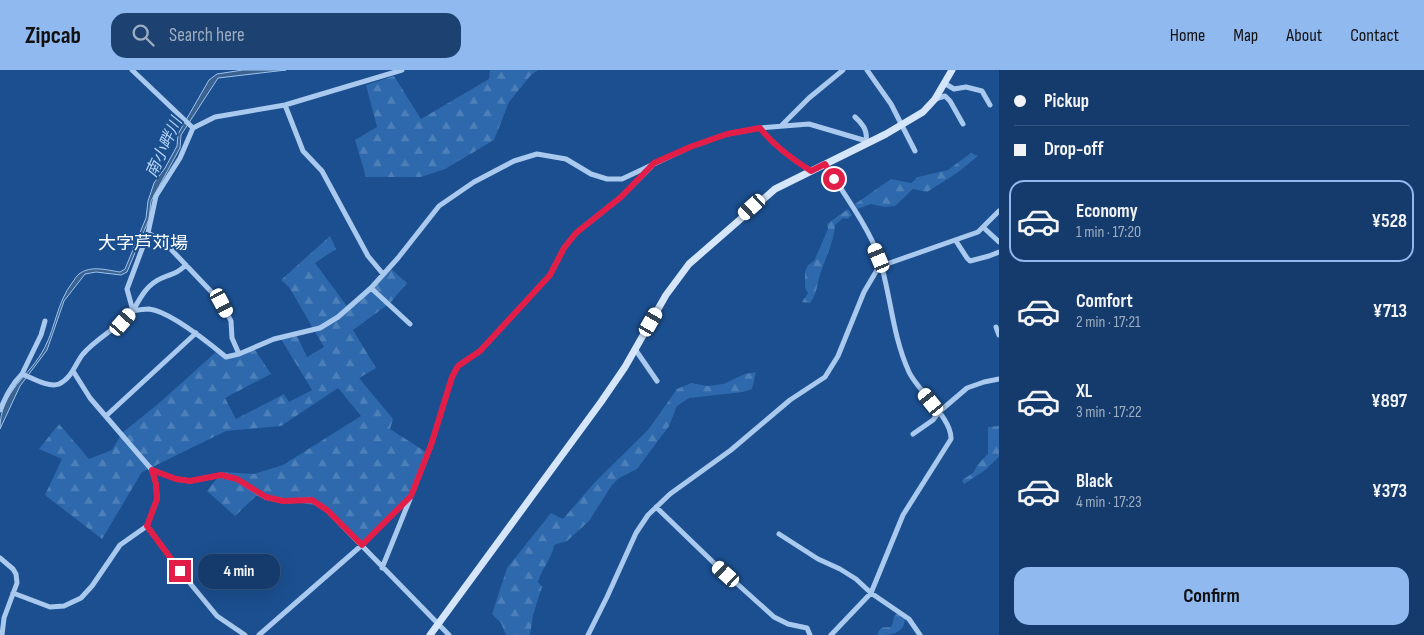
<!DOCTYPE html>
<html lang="en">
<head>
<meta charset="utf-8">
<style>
  :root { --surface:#143b6b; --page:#1d4271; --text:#f1f3f6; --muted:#9dadc1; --line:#33557e; --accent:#90b9f0 }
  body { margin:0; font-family:"Sofia Sans Condensed","Noto Sans JP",sans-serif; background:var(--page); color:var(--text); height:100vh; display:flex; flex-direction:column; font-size:19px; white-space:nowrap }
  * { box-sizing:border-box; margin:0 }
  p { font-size:16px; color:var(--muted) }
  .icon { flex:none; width:28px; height:28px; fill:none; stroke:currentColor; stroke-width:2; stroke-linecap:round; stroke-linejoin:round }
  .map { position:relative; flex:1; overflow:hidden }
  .drawer { display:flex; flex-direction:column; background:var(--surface); width:425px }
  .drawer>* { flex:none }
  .guide { display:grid; align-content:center; height:110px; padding:0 15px; background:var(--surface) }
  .end { position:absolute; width:22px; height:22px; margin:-11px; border:6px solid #e11d48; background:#fff; box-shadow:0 0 0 2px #fff }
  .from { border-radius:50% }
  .bubble { position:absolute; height:35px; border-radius:15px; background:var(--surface); box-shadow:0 5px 20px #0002,0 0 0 1px var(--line); font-size:16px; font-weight:700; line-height:35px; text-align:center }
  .car { position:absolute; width:15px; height:30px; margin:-15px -8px; border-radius:6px; box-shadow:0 0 4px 1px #0007; background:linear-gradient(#fff 24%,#345 0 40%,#fff 0 76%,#345 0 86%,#fff 0) }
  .guide b { display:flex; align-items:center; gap:18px; height:48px; font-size:19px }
  .guide b+b { border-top:1px solid var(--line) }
  .guide i { width:12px; height:12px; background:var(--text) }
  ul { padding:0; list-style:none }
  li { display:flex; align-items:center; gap:15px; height:82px; margin:0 10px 8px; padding:0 5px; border:2px solid transparent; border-radius:15px }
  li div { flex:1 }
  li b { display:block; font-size:19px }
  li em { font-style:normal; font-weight:700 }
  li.current { border-color:var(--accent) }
  li>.icon { width:45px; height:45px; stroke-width:1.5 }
  .primary-button { display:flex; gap:10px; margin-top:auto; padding:10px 15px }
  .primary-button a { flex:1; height:58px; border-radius:15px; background:var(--accent); color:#111; font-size:20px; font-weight:700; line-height:58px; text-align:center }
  header { display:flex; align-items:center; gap:30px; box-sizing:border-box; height:70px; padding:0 25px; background:var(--accent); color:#111 }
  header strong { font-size:24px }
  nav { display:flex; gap:28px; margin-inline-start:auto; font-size:18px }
  .search { width:350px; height:45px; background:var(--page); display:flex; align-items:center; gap:12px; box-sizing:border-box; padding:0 18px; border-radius:15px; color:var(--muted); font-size:19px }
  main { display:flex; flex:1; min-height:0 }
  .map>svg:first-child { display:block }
  .forest { fill:url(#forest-firs) }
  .water { fill:#3c6290; stroke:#9cc4f0 }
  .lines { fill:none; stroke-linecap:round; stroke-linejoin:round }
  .street { stroke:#a9c9ee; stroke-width:5 }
  .secondary { stroke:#d6e6fa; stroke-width:7 }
  .route { stroke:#e11d48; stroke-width:6 }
  .labels { text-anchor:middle; stroke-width:4; stroke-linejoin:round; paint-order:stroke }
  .water-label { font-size:16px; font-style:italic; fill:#b5d3f5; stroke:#1b4f8f }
  .quarter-label { font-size:18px; fill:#fff; stroke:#1b4f8f }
</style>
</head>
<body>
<header>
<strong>Zipcab</strong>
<div class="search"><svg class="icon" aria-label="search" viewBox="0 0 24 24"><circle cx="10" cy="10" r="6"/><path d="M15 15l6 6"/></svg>Search here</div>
<nav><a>Home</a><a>Map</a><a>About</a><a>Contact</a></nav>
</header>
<main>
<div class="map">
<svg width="999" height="565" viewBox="0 0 999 565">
  <defs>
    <pattern id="forest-firs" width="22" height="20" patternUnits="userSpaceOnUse" patternTransform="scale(1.25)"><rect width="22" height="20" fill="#2e69ad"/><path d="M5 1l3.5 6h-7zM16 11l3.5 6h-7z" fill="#4d80b9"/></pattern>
  </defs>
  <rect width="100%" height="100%" fill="#1b4f8f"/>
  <!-- forest -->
  <path class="forest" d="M490,0H538L531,5L509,32L494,70L445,99L421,107H366L355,70L377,57L366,15L394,6L421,49L489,9Z
    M971,83L978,86L957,103L927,122L913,119L895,136L884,137L871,134L857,139L855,134L891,109L911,113L918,107L948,100Z
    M848,139L852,145L848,149L843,148L835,155C834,173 824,190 819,208C817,217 816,225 810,233L802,232L808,223L805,218V202L808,195L814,191L828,159L827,154Z
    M330,166L336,179L315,193L349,239L391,199L407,213L390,233L353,260L376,298L359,308L393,349L390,359L426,382L410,425L362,473L320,436L256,426L235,446L207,421L222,402L254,404L283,395L361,346L338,318L281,356L226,361L142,402L102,469L45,425L62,389L39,379L59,354L89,389L112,380L122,363L158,334L216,282L226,288L255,280L271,304L225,328L236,349L284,324L289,332L312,320L281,269L297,266L307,287L324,277L289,217L281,210Z
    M756,302L752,319L743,322L689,328L677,336L669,356L637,399L619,408L612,415L589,451L567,471L554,475C552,489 542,498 538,512L542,517L533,545L530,565H506L501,553L492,544L507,498L551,443L563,449L595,412L648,360L677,319L691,313L707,316L723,314L745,304Z
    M999,356V387L984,401L964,414L962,410L973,403L978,394L988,384V357Z
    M898,542L905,547C905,565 890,565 877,565C882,555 881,558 891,557L893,552L894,546Z"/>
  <!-- water -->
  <path class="water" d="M243,0H286L218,8L181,65L180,78L151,131L149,149L127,202L121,205L96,202L85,204L64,231L47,280L20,316L0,359C0,320 30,307 45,277C56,255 57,233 72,213C74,211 76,206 79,204C91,195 106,200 120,202L125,199L146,148L148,131L154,113L165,98L177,76L178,64L209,10L217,4Z"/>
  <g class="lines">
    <!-- street -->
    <path class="street" d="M132,0L193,58
      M867,0L891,34L915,81
      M944,13L954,19L966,17L982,21L990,35
      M935,29L945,26L950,31L963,54
      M285,35L303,81L322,101L368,186L383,204
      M855,47C862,53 868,61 866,70
      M781,56L809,28L843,0
      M760,58C774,76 792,89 811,101
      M825,94C842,121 869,158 879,187C891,225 892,265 909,302C918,321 952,348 951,369L903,445L871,523L831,565
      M984,158L999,172
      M148,163L165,173L222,233L231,251L232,268L239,284
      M956,171L967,188L970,191L989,186L999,182
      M881,196L978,162L999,141
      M371,218L410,254
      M133,241L127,219L148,163L156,126L180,88L193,58L215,47L285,35L402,0
      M133,241C140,228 147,214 162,208C173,203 175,205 186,195
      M996,257L999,265
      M635,279L657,311
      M73,301L90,328L152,400L176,409L190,411L221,405L237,409L265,427L283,431L311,430L327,440L449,565
      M22,304L41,265L45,251
      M0,340C6,326 11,315 22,304C32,308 49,318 59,314C72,308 75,294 83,284C97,268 118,258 133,241C138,240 143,239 149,239C169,241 209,273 226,287L239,284L274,269L320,258L338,247L371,218L398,188L439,136L474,112L514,91L537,84L566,89L591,104L607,109H622L690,77L727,64L760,58L809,54L870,72
      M106,346L196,263
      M913,364L933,350L939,342L967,318L984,312L999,309
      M656,437L714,493L774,547L788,554L807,558L810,565
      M147,456L180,501L217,546L245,565
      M779,464L818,489L840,499L856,509L871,523L909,549L920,565
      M0,488L13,499L16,504L17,513L4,548L2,565
      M382,498L410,429
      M13,523L50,537L64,536L81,528L92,516L120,475L147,456L157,429L156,414L152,400
      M259,565L362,475L411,426L431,375L452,307L458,296L480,281L550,205L564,178L576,163L621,127L651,97
      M588,565L607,527L636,463L648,445L670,424L731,380L790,330L825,307L838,286L864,222L877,200L881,198"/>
    <!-- secondary -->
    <path class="secondary" d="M430,565L601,332L625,297L666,225L689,194L775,119L886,64L923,42L935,29L952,0"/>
  </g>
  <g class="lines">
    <!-- route -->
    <path class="route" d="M180,501L147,456L157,429L156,414L152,400L176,409L190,411L221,405L237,409L266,427L283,431L312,430L327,440L362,475L411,426L431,375L452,307L458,296L480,281L550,205L564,178L576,163L621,127L654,93L690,77L727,64L760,58C774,76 792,89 811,101L825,94L834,109"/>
  </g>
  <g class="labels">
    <!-- water labels -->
    <g class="water-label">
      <text transform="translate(163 77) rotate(-65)" y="6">南小畔川</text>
    </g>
    <!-- quarter labels -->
    <g class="quarter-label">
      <text x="143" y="179">大字芦苅場</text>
    </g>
  </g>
</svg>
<i class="end from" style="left:834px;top:109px"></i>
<i class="end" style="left:180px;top:501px"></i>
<div class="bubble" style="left:198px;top:484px;width:82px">4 min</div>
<i class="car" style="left:752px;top:137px;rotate:228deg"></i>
<i class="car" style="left:879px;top:188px;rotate:337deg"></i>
<i class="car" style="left:222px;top:233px;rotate:152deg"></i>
<i class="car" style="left:123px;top:252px;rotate:41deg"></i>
<i class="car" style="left:651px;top:252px;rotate:30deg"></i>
<i class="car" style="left:931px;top:332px;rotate:321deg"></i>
<i class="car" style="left:726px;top:504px;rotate:312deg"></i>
</div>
<section class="drawer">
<div class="guide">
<b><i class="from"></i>Pickup</b>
<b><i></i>Drop-off</b>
</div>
<ul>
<li class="current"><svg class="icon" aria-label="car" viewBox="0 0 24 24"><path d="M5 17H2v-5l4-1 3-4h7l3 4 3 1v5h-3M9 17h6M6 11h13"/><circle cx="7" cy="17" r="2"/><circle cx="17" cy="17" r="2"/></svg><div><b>Economy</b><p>1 min · 17:20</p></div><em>¥528</em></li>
<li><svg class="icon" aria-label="car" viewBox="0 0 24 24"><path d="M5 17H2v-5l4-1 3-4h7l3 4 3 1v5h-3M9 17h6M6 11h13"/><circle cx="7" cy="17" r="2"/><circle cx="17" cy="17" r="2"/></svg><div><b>Comfort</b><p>2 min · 17:21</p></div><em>¥713</em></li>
<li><svg class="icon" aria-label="car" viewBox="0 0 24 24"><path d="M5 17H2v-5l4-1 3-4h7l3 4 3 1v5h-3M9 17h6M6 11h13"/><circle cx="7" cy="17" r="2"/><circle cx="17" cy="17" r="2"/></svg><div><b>XL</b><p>3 min · 17:22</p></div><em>¥897</em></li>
<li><svg class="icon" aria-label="car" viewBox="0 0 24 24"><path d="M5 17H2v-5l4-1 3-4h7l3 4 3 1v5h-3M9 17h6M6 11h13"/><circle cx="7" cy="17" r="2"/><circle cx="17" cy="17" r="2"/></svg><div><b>Black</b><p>4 min · 17:23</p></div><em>¥373</em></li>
</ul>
<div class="primary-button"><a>Confirm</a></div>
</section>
</main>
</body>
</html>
